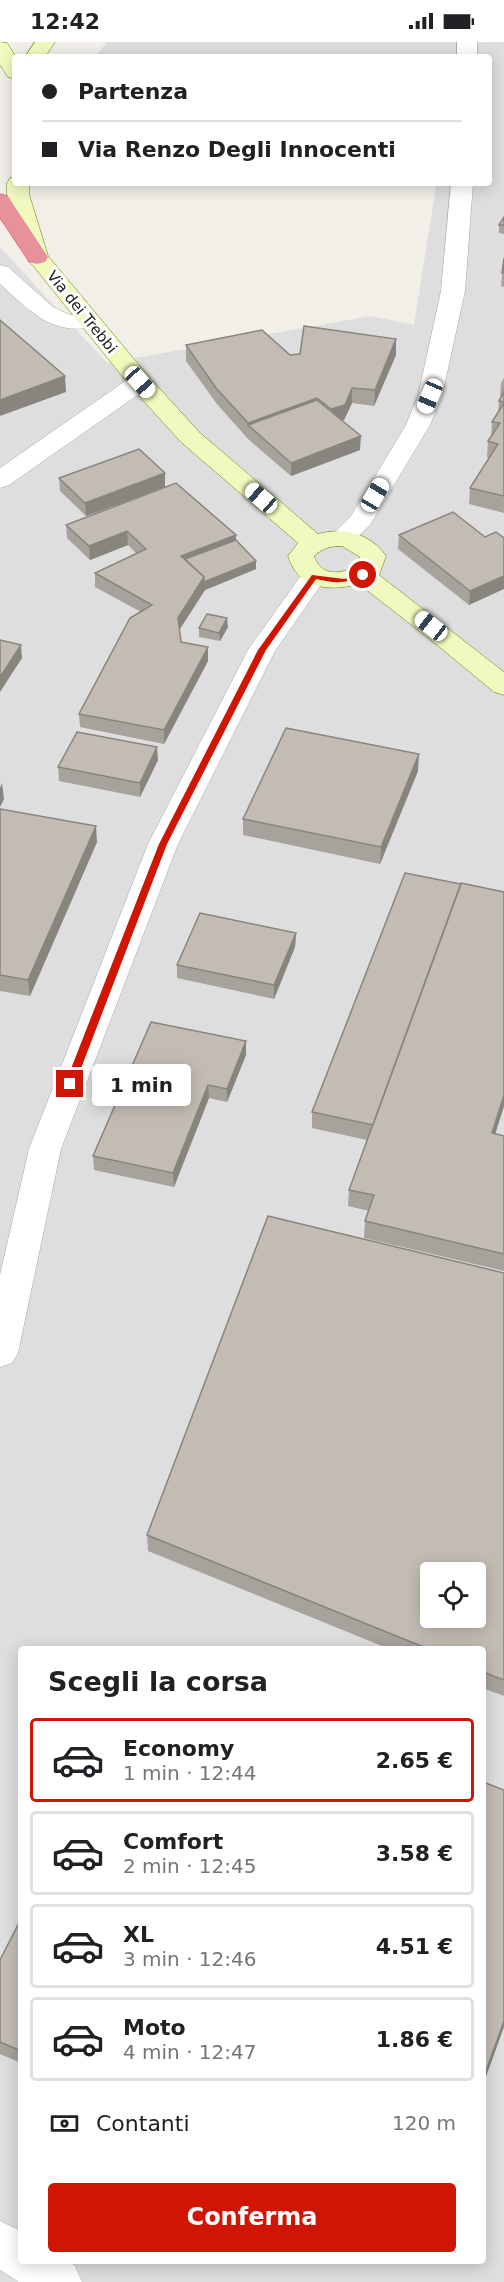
<!DOCTYPE html>
<html lang="it">
<head>
<meta charset="utf-8">
<style>
  :root { --surface:#fff; --page:#f6f6f6; --text:#202124; --muted:#757577; --line:#e0e0e0; --accent:#d01503 }
  body { margin:0; font-family:"DejaVu Sans",sans-serif; background:var(--page); color:var(--text); height:100vh; display:flex; flex-direction:column; font-size:22px; white-space:nowrap }
  * { box-sizing:border-box; margin:0 }
  p { font-size:20px; color:var(--muted) }
  .icon { flex:none; width:33px; height:33px; fill:none; stroke:currentColor; stroke-width:2; stroke-linecap:round; stroke-linejoin:round }
  .map { position:relative; flex:1; overflow:hidden }
  .panel { position:absolute; left:18px; top:1604px; width:468px; height:618px; display:flex; flex-direction:column; background:var(--surface); border-radius:6px; box-shadow:0 3px 15px #0003 }
  .panel>* { flex:none }
  .guide { position:absolute; left:12px; top:12px; width:480px; height:132px; border-radius:6px; box-shadow:0 3px 15px #0003; display:grid; align-content:center; height:132px; padding:0 30px; background:var(--surface) }
  .buttons { position:absolute; left:420px; top:1520px; display:grid; gap:12px }
  .buttons a { display:grid; place-items:center; width:66px; height:66px; border-radius:6px; background:var(--surface); box-shadow:0 3px 15px #0003; font-size:30px }
  .end { position:absolute; width:27px; height:27px; margin:-14px; border:8px solid #d01503; background:#fff; box-shadow:0 0 0 3px #fff }
  .from { border-radius:50% }
  .bubble { position:absolute; height:42px; border-radius:6px; background:var(--surface); box-shadow:0 3px 15px #0003; font-size:20px; font-weight:700; line-height:42px; text-align:center }
  .car { position:absolute; width:18px; height:36px; margin:-18px -9px; border-radius:8px; box-shadow:0 0 4px 2px #0007; background:linear-gradient(#fff 24%,#345 0 40%,#fff 0 76%,#345 0 86%,#fff 0) }
  .guide b { display:flex; align-items:center; gap:21px; height:57px; font-size:22px }
  .guide b+b { border-top:2px solid var(--line) }
  .guide i { width:15px; height:15px; background:var(--text) }
  ul { padding:0; list-style:none }
  li { display:flex; align-items:center; gap:18px; height:84px; margin:0 12px 9px; padding:0 18px; border:3px solid var(--line); border-radius:6px }
  li div { flex:1 }
  li b { display:block; font-size:22px }
  li em { font-style:normal; font-weight:700 }
  li.selected { border-color:var(--accent) }
  li>.icon { width:54px; height:54px; stroke-width:1.5 }
  h2 { padding:0 30px; font-size:27px; line-height:72px }
  .pay { display:flex; align-items:center; gap:15px; height:66px; padding:0 30px; font-size:22px }
  .pay p { margin-inline-start:auto }
  .primary-button { display:flex; gap:12px; margin-top:auto; padding:12px 30px }
  .primary-button a { flex:1; height:69px; border-radius:6px; background:var(--accent); color:#fff; font-size:24px; font-weight:700; line-height:69px; text-align:center }
  .status { display:flex; justify-content:space-between; align-items:center; height:42px; padding:0 30px; background:var(--surface); direction:ltr }
  .status svg { height:16px; fill:currentColor }
  .map>svg:first-child { display:block }
  .residential { fill:#dfdede; fill-rule:evenodd }
  .lines { fill:none; stroke-linecap:round; stroke-linejoin:round }
  .street-casing { stroke:#a8a8a8; stroke-width:1 }
  .secondary-casing { stroke:#637a07; stroke-width:1 }
  .highway-casing { stroke:#d92b57; stroke-width:1 }
  .street { fill:#fff; fill-rule:evenodd }
  .secondary { fill:#f1f9be; fill-rule:evenodd }
  .highway { fill:#e7929a; fill-rule:evenodd }
  .wall { fill:#a7a29b }
  .shaded-wall { fill:#88847e }
  .building { fill:#c2bcb4; stroke:#88847e; stroke-width:1.5; fill-rule:evenodd }
  .route { fill:#d01503 }
  .labels { text-anchor:middle; stroke-width:6; stroke-linejoin:round; paint-order:stroke }
  .far-street-label { font-size:15px; fill:#212121; stroke:#fff }
</style>
</head>
<body>
<div class="status"><b>12:42</b><svg viewBox="0 0 49 12"><path d="M0 12V9h3v3zM5 12V6h3v6zM10 12V3h3v9zM15 12V0h3v12zM26 1h20v11H26zM47 4h2v5h-2z"/></svg></div>
<div class="map">
<svg width="504" height="2240" viewBox="0 0 504 2240">
  <rect width="100%" height="100%" fill="#f1efe8"/>
  <!-- residential -->
  <path class="residential" d="M107,0H504V2240H0V205L107,321L371,274L414,283L436,145L428,141H489V15H104L97,12ZM430,1530H476V1575H430ZM21,1606H483V2218H21Z"/>
  <g class="lines">
    <!-- street casing -->
    <g class="street-casing">
      <path id="street" d="M457,0H477V15H457Z
        M451,141H473L465,249L442,354L430,383L370,483L351,501L342,504L333,501L329,496L351,474L406,383L418,354L441,249Z
        M0,223L8,225L53,265L70,273L98,274L102,279L98,284C53,295 31,270 0,242Z
        M140,333L149,335L152,340L149,345L9,443L0,446V426L131,335Z
        M314,526L323,528L327,534L275,609L178,802L61,1107L18,1311L12,1321L0,1325V1233L29,1107L148,802L248,608L305,528Z
        M0,2179L21,2189V2218H67L75,2224L82,2240H19L0,2228Z"/>
    </g>
    <!-- secondary casing -->
    <g class="secondary-casing">
      <path id="secondary" d="M0,0L7,1L16,15L15,37L8,35L0,23Z
        M35,0H55L45,15H25Z
        M15,135V141H29V152L48,214L149,335L199,390L318,492C344,485 370,491 386,514L379,533L504,630V653L494,650L436,602L359,542C329,550 298,547 288,514L298,501L181,400L131,345L26,215L7,152V141L10,136ZM342,504L360,515L358,523C342,533 321,535 314,514C323,506 330,504 342,504Z"/>
    </g>
    <!-- highway casing -->
    <g class="highway-casing">
      <path id="highway" d="M0,152L8,154L11,159L48,215L45,220L37,222L29,220L26,215L0,176Z"/>
    </g>
    <!-- street -->
    <use href="#street" class="street"/>
    <!-- secondary -->
    <use href="#secondary" class="secondary"/>
    <!-- highway -->
    <use href="#highway" class="highway"/>
  </g>
  <!-- wall -->
  <path class="wall" d="M504,175V192L499,191V183Z
    M504,216V245L501,244Z
    M396,297V313L374,364L352,361L344,378L342,379L360,408L291,434L248,397L217,362L186,319V303L290,313Z
    M504,336V471L469,462L470,446L489,416L487,415L488,399L491,395L492,380L498,371L499,359L500,357L501,341Z
    M165,431V445L86,474L60,449L59,436Z
    M66,483L236,493V498L256,527L205,548L179,588L181,600L208,605V619L164,702L80,685L79,672L141,570L95,545V531L137,512L128,503L90,518L67,496Z
    M399,493L485,495L469,563L398,507Z
    M228,585L220,599L199,595V586Z
    M158,718L140,755L59,739L58,725Z
    M418,729L380,822L243,793V777Z
    M0,767L97,800L30,954L0,949Z
    M296,891L295,905L274,957L177,936V923Z
    M246,1013L227,1060L209,1056L174,1145L94,1128L93,1114Z
    M504,1064L495,1092L504,1094V1229L364,1196L365,1179L369,1169L348,1164L349,1148L367,1098L312,1086V1070Z
    M504,1231V1654L483,1646V1606H387L148,1509L147,1493Z
    M21,1877V2021L0,2012V1918Z"/>
  <!-- shaded-wall -->
  <path class="shaded-wall" d="M396,297V313L374,364L375,348Z
    M65,334L66,350L0,374V358Z
    M352,346V361L344,378L331,383V367Z
    M317,356V371L248,383V381Z
    M361,394L360,408L291,434V421Z
    M165,431V445L86,474L85,461Z
    M127,489L128,503L90,518L89,504Z
    M236,493V506L188,525L181,514Z
    M256,519V527L205,548L178,590V576L204,535Z
    M504,534V547L469,563L470,549Z
    M227,576L228,585L220,599L219,591Z
    M21,603L22,616L0,650V635Z
    M208,605V619L164,702V688Z
    M157,705L158,718L140,755V741Z
    M419,712L418,729L380,822L381,805Z
    M2,741L4,757L0,765V746Z
    M96,784L97,800L30,954L28,938Z
    M296,891L295,905L274,957V943Z
    M246,999V1013L227,1060V1047Z
    M208,1043L209,1056L174,1145L173,1131Z
    M504,1053V1064L490,1108L492,1091Z
    M504,1979V1985L483,2043V2037Z"/>
  <!-- building -->
  <path class="building" d="M504,175V183H499Z
    M504,216V231H502Z
    M0,278L65,334L0,358Z
    M304,284L396,297L375,348L352,346L345,363L331,367L317,356L248,381L216,346L186,303L262,288L290,313L300,312Z
    M504,350V360L499,359Z
    M317,358L361,394L291,421L248,383Z
    M504,361V454L470,446L498,402L488,399L500,381L492,380Z
    M139,407L165,431L85,461L59,436Z
    M176,441L236,493L181,514L204,535L178,576L181,600L208,605L164,688L79,672L130,576L152,563L95,531L146,507L127,489L89,504L66,483Z
    M453,470L485,495L496,490L504,496V534L470,549L399,493Z
    M236,498L256,519L204,540V535L185,517Z
    M207,572L227,576L219,591L199,586Z
    M0,598L21,603L0,635Z
    M286,686L419,712L381,805L243,777Z
    M77,690L157,705L140,741L58,725Z
    M0,767L96,784L28,938L0,933Z
    M405,831L461,842L373,1083L312,1070Z
    M461,841L504,850V1053L492,1091L504,1094V1212L365,1179L374,1153L349,1148Z
    M200,871L296,891L274,943L177,923Z
    M151,980L246,999L227,1047L208,1043L173,1131L93,1114Z
    M268,1174L504,1231V1638L483,1630V1606H426L147,1493ZM430,1530H476V1575H430Z
    M483,1740L504,1748V1979L483,2037Z
    M21,1877V2009L0,2000V1918Z"/>
  <!-- route -->
  <path class="route" d="M363,530L367,533L366,534C347,541 336,542 316,537L266,608L167,802L75,1042L74,1044H67L65,1042L159,802L258,608L312,533L344,537Z"/>
  <g class="labels">
    <!-- far-street labels -->
    <g class="far-street-label">
      <text transform="translate(82 270) rotate(51)" y="5">Via dei Trebbi</text>
    </g>
  </g>
</svg>
<div class="buttons">
<a><svg class="icon" aria-label="locate" viewBox="0 0 24 24"><circle cx="12" cy="12" r="6"/><path d="M12 2v4M12 18v4M2 12h4M18 12h4"/></svg></a>
</div>
<i class="end from" style="left:363px;top:533px"></i>
<i class="end" style="left:70px;top:1042px"></i>
<div class="bubble" style="left:92px;top:1022px;width:99px">1 min</div>
<i class="car" style="left:140px;top:340px;rotate:138deg"></i>
<i class="car" style="left:430px;top:354px;rotate:203deg"></i>
<i class="car" style="left:375px;top:453px;rotate:31deg"></i>
<i class="car" style="left:261px;top:456px;rotate:311deg"></i>
<i class="car" style="left:431px;top:584px;rotate:308deg"></i>
<div class="guide">
<b><i class="from"></i>Partenza</b>
<b><i></i>Via Renzo Degli Innocenti</b>
</div>
<section class="panel">
<h2>Scegli la corsa</h2>
<ul>
<li class="selected"><svg class="icon" aria-label="car" viewBox="0 0 24 24"><path d="M5 17H2v-5l4-1 3-4h7l3 4 3 1v5h-3M9 17h6M6 11h13"/><circle cx="7" cy="17" r="2"/><circle cx="17" cy="17" r="2"/></svg><div><b>Economy</b><p>1 min · 12:44</p></div><em>2.65 €</em></li>
<li><svg class="icon" aria-label="car" viewBox="0 0 24 24"><path d="M5 17H2v-5l4-1 3-4h7l3 4 3 1v5h-3M9 17h6M6 11h13"/><circle cx="7" cy="17" r="2"/><circle cx="17" cy="17" r="2"/></svg><div><b>Comfort</b><p>2 min · 12:45</p></div><em>3.58 €</em></li>
<li><svg class="icon" aria-label="car" viewBox="0 0 24 24"><path d="M5 17H2v-5l4-1 3-4h7l3 4 3 1v5h-3M9 17h6M6 11h13"/><circle cx="7" cy="17" r="2"/><circle cx="17" cy="17" r="2"/></svg><div><b>XL</b><p>3 min · 12:46</p></div><em>4.51 €</em></li>
<li><svg class="icon" aria-label="car" viewBox="0 0 24 24"><path d="M5 17H2v-5l4-1 3-4h7l3 4 3 1v5h-3M9 17h6M6 11h13"/><circle cx="7" cy="17" r="2"/><circle cx="17" cy="17" r="2"/></svg><div><b>Moto</b><p>4 min · 12:47</p></div><em>1.86 €</em></li>
</ul>
<div class="pay"><svg class="icon" aria-label="cash" viewBox="0 0 24 24"><path d="M3 7h18v10H3z"/><circle cx="12" cy="12" r="2"/></svg>Contanti<p>120 m</p></div>
<div class="primary-button"><a>Conferma</a></div>
</section>
</div>
</body>
</html>
